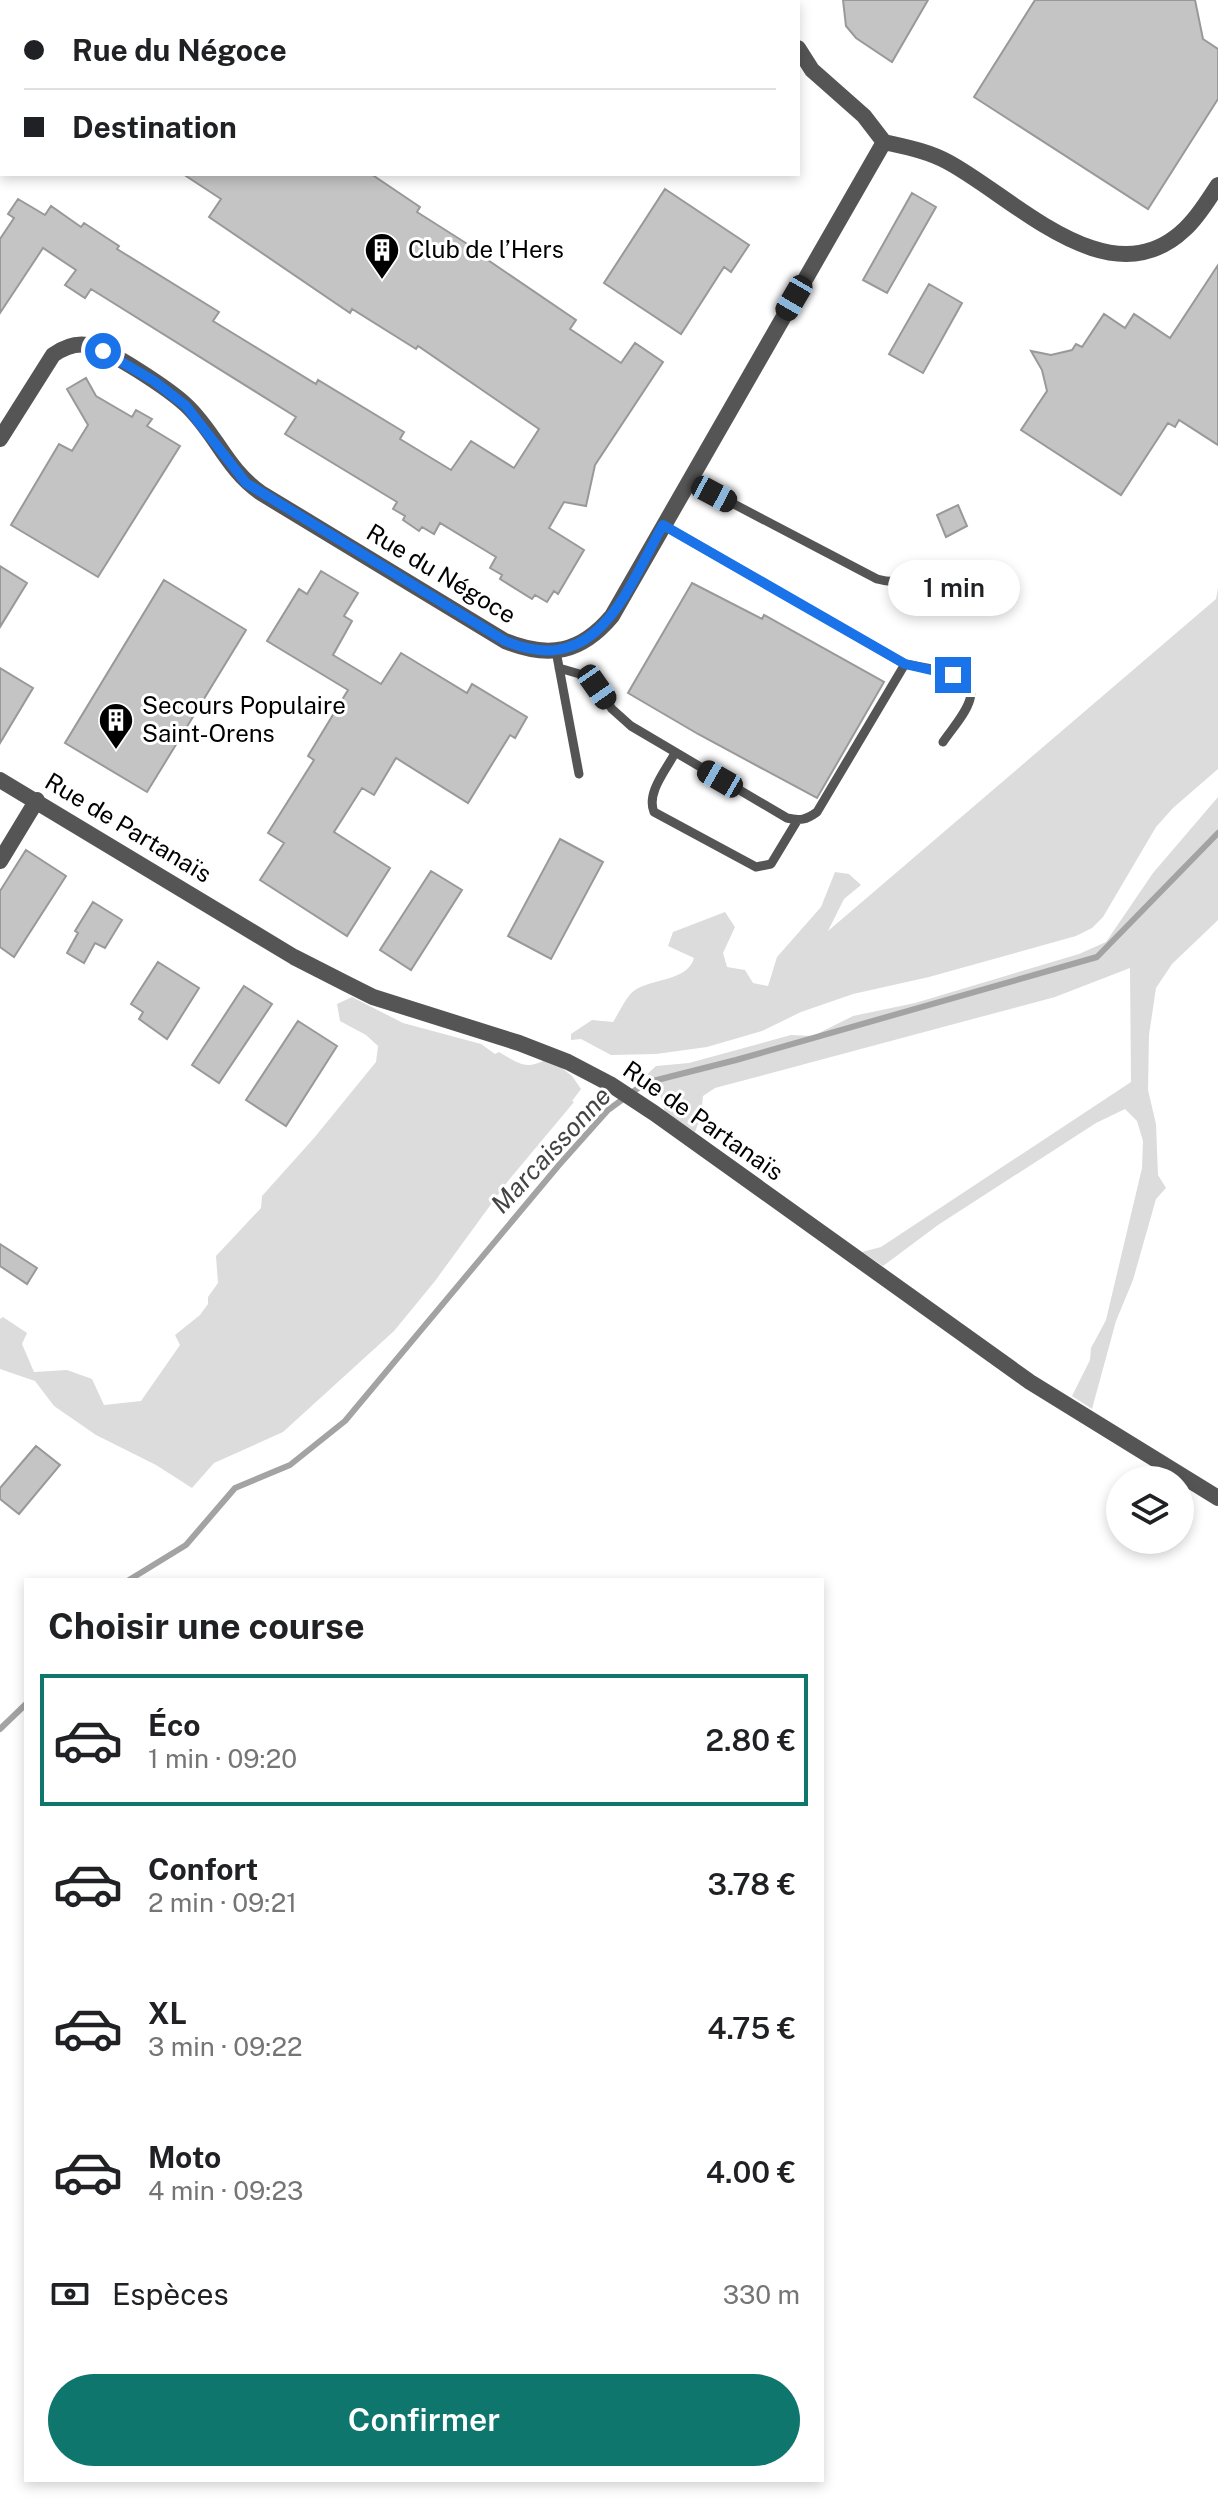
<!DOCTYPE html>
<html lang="fr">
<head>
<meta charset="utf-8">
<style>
  :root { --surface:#fff; --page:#f2f2f2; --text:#202124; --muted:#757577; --line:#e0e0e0; --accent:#0f766e }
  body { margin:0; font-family:"Public Sans",sans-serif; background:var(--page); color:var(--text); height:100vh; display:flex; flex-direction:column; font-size:30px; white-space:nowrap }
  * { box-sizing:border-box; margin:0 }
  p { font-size:26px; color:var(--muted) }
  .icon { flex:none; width:44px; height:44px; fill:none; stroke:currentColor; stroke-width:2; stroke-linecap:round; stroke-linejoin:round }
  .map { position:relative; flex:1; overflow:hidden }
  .side { position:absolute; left:24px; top:1578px; width:800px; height:904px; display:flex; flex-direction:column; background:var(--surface); border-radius:0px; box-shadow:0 4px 12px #0003 }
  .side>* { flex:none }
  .hud { position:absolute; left:0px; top:0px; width:800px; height:176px; box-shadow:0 4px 12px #0003; display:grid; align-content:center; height:176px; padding:0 24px; background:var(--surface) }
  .buttons { position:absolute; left:1106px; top:1466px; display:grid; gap:16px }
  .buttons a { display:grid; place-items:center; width:88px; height:88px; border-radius:50%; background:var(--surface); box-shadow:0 4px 12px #0003; font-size:40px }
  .end { position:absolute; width:36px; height:36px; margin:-18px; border:10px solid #1a73e8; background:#fff; box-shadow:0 0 0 4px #fff }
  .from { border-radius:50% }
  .bubble { position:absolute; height:56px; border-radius:28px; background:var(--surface); box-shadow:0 4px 12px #0003; font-size:26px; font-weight:600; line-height:56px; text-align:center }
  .car { position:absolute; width:24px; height:48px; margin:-24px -12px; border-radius:10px; box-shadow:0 0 6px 2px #0007; background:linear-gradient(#222 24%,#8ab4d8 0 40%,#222 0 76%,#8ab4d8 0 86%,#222 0) }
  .hud b { display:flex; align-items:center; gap:28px; height:76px; font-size:30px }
  .hud b+b { border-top:2px solid var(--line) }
  .hud i { width:20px; height:20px; background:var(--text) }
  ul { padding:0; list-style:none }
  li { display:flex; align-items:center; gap:24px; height:132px; margin:0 16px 12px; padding:0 8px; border:4px solid transparent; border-radius:0px }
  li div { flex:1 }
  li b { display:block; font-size:30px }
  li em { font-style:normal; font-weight:600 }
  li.selected { border-color:var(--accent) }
  li>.icon { width:72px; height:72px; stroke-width:1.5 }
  h2 { padding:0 24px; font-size:36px; line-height:96px }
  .pay { display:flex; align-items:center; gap:20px; height:88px; padding:0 24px; font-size:30px }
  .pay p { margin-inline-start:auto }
  .cta { display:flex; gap:16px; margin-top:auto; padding:16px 24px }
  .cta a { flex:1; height:92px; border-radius:48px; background:var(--accent); color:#fff; font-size:32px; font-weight:600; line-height:92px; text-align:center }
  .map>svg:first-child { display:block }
  .green { fill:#dcdcdc }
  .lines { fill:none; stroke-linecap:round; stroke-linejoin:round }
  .stream { stroke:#a3a3a3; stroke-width:6 }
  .building { fill:#c4c4c4; stroke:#999; stroke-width:2 }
  .service { stroke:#555; stroke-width:9 }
  .minor { stroke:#555; stroke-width:16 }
  .tertiary { stroke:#555; stroke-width:16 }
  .route { stroke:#1a73e8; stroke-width:10 }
  .labels { text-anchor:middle; stroke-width:6; stroke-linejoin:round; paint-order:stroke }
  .poi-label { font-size:24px; fill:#000; stroke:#fff; text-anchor:start }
  .street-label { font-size:24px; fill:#000; stroke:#fff }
  .water-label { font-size:26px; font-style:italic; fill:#444; stroke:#fff }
</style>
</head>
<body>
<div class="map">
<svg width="1218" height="2507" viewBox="0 0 1218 2507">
  <rect width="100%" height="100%" fill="#fff"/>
  <!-- green -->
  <path class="green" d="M1218,588V769L1173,808L1156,827L1103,917L1092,928L1076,936L929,977L853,994L801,1012L762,1031L707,1047L656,1054L611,1055L581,1039L571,1040V1034L592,1020L613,1022C619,1013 626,996 635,990C651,979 688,981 694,958L668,946L673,932L725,912L735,927L723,953L727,967L745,970L753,983L768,986L777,957L821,907L835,872L849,874L861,885L844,899L828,931L1216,599Z
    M1218,797V920L1172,964L1156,988L1149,1035L1148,1090L1156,1124L1158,1175L1166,1188L1156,1199L1133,1280L1116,1321L1092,1409L1072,1396L1090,1360L1091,1348L1106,1320L1142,1168L1143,1141L1137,1121L1125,1109L1096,1123L938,1225L883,1266L862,1252L881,1247L1131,1082L1130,968L1055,997L715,1088L703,1096L701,1116L695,1132L665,1112L660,1095L639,1082L656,1066L689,1063L791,1035L813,1036L853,1016L915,1003L1079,954L1106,942L1153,873Z
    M352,997L403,1023L481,1044L495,1054L499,1052C520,1064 526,1071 549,1058L572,1076L581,1089L572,1101L574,1102L508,1181L435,1281L394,1331L283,1432L214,1463L192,1488L156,1465L96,1435L54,1406L35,1381L0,1369V1319L3,1317L27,1333L22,1344L34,1372L67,1370L92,1379L104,1405L141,1401L180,1345L175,1335L200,1315L208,1304V1297L218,1283L216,1256L261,1208L262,1196L314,1138L376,1062L378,1046L366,1035L340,1021L337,1004Z"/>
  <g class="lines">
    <!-- stream -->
    <path class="stream" d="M129,1580L186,1545L235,1488L290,1465L345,1421L559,1165L608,1110L645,1083L736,1060L1097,957L1218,833
      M0,1729L26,1704"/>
  </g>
  <!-- building -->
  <path class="building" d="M843,0H928L892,62L856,38L846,26Z
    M1035,0H1195L1203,39L1218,49V99L1148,209L974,97Z
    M183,174H371L420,207L417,212L480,252L479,254L576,320L570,329L621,363L635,343L663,362L595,465L586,506L564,502L549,528L584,550L558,594L554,591L547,602L535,595L532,599L500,579L502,575L490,568L496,557L440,523L434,534L422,527L419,531L403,520L405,516L393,509L397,502L285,434L296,417L91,289L85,298L65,285L76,270L43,248L0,313V239L14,218L8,214L18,199L45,215L51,206L81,227L84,223L119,246L117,249L219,312L213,321L316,384L318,380L404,432L400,439L451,470L471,441L514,468L539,429L418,346L416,349L352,309L350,313L209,217L221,199Z
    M665,189L749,245L731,272L724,267L681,334L604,283Z
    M912,193L936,207L887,293L863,280Z
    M1218,265V445L1179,420L1175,427L1168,423L1121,495L1021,430L1047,391L1042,370L1031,351L1051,355L1072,350L1076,344L1082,347L1104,314L1125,328L1134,314L1170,338Z
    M929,284L962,303L923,373L889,354Z
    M86,378L96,396L132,417L136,410L152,419L147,426L180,446L98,577L11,525L59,444L72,451L88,425L67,389Z
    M958,505L967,526L946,537L937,515Z
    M0,566L27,583L0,627Z
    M321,571L358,593L344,616L352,621L333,655L381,684L401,653L467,693L472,684L527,717L515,738L510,735L468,803L396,758L374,795L362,788L334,832L390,868L347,936L260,880L284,843L268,833L314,760L308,756L348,690L267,641L299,589L307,594Z
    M164,580L246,630L147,792L65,743Z
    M692,583L762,619L764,615L884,682L817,798L698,734L628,693Z
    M0,668L33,688L0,743Z
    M560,839L603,862L551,959L508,936Z
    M26,850L66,876L14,957L0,947V891Z
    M431,871L462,890L411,970L380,950Z
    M93,902L122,920L105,948L95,943L84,963L67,953L78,933L75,931Z
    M158,962L199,988L167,1039L139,1019L143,1012L131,1004Z
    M244,986L272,1004L219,1083L192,1065Z
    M298,1021L337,1046L286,1126L246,1100Z
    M0,1244L37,1268L27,1284L0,1266Z
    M36,1446L60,1465L19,1514L0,1499V1488Z"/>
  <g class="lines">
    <!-- service -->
    <path class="service" d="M688,480L877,579C901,586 927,576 951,572
      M556,651L579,774
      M905,664C922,668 977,672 970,699C966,714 951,730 943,742
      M559,668L583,675L597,687L612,709L631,726L787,818C800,821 806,820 817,812L905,664L663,525
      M675,753C666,770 646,793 654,812L756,867L771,864L797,821"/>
    <!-- minor -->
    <path class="minor" d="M7,0V2
      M787,2V0
      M798,48L812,70L864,116L884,142C906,147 928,151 948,162C1015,198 1110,301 1185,229C1199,216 1208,200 1218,185
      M0,439L53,355C63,348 74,343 87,345C108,348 170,390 186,405C216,433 226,469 261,493L505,641C549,659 581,653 612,616L884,142
      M0,780L294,957L347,984L373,997L519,1043L568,1062L610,1084L654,1113L1030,1382L1218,1498
      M0,861L37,800"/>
    <!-- tertiary -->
    <path class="tertiary" d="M55,2L56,0
      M0,86L2,83"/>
  </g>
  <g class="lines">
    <!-- route -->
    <path class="route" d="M103,351L154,381L186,406L246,483L505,641C598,680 626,591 663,525L905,664L953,675"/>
  </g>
  <!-- icons -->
  <defs>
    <g id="building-pin" transform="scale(1.8)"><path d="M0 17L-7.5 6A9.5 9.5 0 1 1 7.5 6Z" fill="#000" stroke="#fff"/><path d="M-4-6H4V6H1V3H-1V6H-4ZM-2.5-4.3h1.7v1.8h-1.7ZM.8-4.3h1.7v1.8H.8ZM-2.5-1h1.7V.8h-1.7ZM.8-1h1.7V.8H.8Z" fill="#fff"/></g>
  </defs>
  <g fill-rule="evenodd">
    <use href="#building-pin" x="382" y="250"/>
    <use href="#building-pin" x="116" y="720"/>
  </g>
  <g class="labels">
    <!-- poi labels -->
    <g class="poi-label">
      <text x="408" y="258">Club de l’Hers</text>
      <text x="142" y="714">Secours Populaire<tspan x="142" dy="28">Saint-Orens</tspan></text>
    </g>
    <!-- street labels -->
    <g class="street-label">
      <text transform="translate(441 574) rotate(31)" y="8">Rue du Négoce</text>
      <text transform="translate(128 828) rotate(31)" y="8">Rue de Partanaïs</text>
      <text transform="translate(703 1121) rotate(35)" y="8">Rue de Partanaïs</text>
    </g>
    <!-- water labels -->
    <g class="water-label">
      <text transform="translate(551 1150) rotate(-47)" y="9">Marcaissonne</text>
    </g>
  </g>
</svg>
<div class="buttons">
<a><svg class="icon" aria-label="layers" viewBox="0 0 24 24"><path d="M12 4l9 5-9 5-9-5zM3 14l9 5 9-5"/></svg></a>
</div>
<i class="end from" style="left:103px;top:351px"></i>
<i class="end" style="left:953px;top:675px"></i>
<div class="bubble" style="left:888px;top:560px;width:132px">1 min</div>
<i class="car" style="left:794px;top:298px;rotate:210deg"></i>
<i class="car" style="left:714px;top:494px;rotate:118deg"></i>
<i class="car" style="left:597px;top:687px;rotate:145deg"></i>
<i class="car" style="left:720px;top:779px;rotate:300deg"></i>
<div class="hud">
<b><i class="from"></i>Rue du Négoce</b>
<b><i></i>Destination</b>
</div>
<section class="side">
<h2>Choisir une course</h2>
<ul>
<li class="selected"><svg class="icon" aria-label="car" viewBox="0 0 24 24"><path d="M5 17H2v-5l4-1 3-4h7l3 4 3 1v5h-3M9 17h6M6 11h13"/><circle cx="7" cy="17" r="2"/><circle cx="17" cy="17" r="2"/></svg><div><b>Éco</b><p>1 min · 09:20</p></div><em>2.80 €</em></li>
<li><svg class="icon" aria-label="car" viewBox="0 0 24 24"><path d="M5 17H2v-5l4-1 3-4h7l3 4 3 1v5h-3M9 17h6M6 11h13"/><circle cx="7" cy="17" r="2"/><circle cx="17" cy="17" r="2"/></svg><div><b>Confort</b><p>2 min · 09:21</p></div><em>3.78 €</em></li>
<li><svg class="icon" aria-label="car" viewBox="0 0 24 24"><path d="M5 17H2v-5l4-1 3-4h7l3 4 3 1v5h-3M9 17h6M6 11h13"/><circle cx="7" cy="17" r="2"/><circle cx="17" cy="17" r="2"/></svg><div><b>XL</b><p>3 min · 09:22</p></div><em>4.75 €</em></li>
<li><svg class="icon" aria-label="car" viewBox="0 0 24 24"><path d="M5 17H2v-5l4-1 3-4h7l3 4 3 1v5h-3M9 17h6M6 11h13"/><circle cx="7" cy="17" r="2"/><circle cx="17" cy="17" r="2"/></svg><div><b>Moto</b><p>4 min · 09:23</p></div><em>4.00 €</em></li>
</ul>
<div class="pay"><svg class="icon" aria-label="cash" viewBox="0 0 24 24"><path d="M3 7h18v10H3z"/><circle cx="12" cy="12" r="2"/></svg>Espèces<p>330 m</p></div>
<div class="cta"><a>Confirmer</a></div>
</section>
</div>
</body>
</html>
